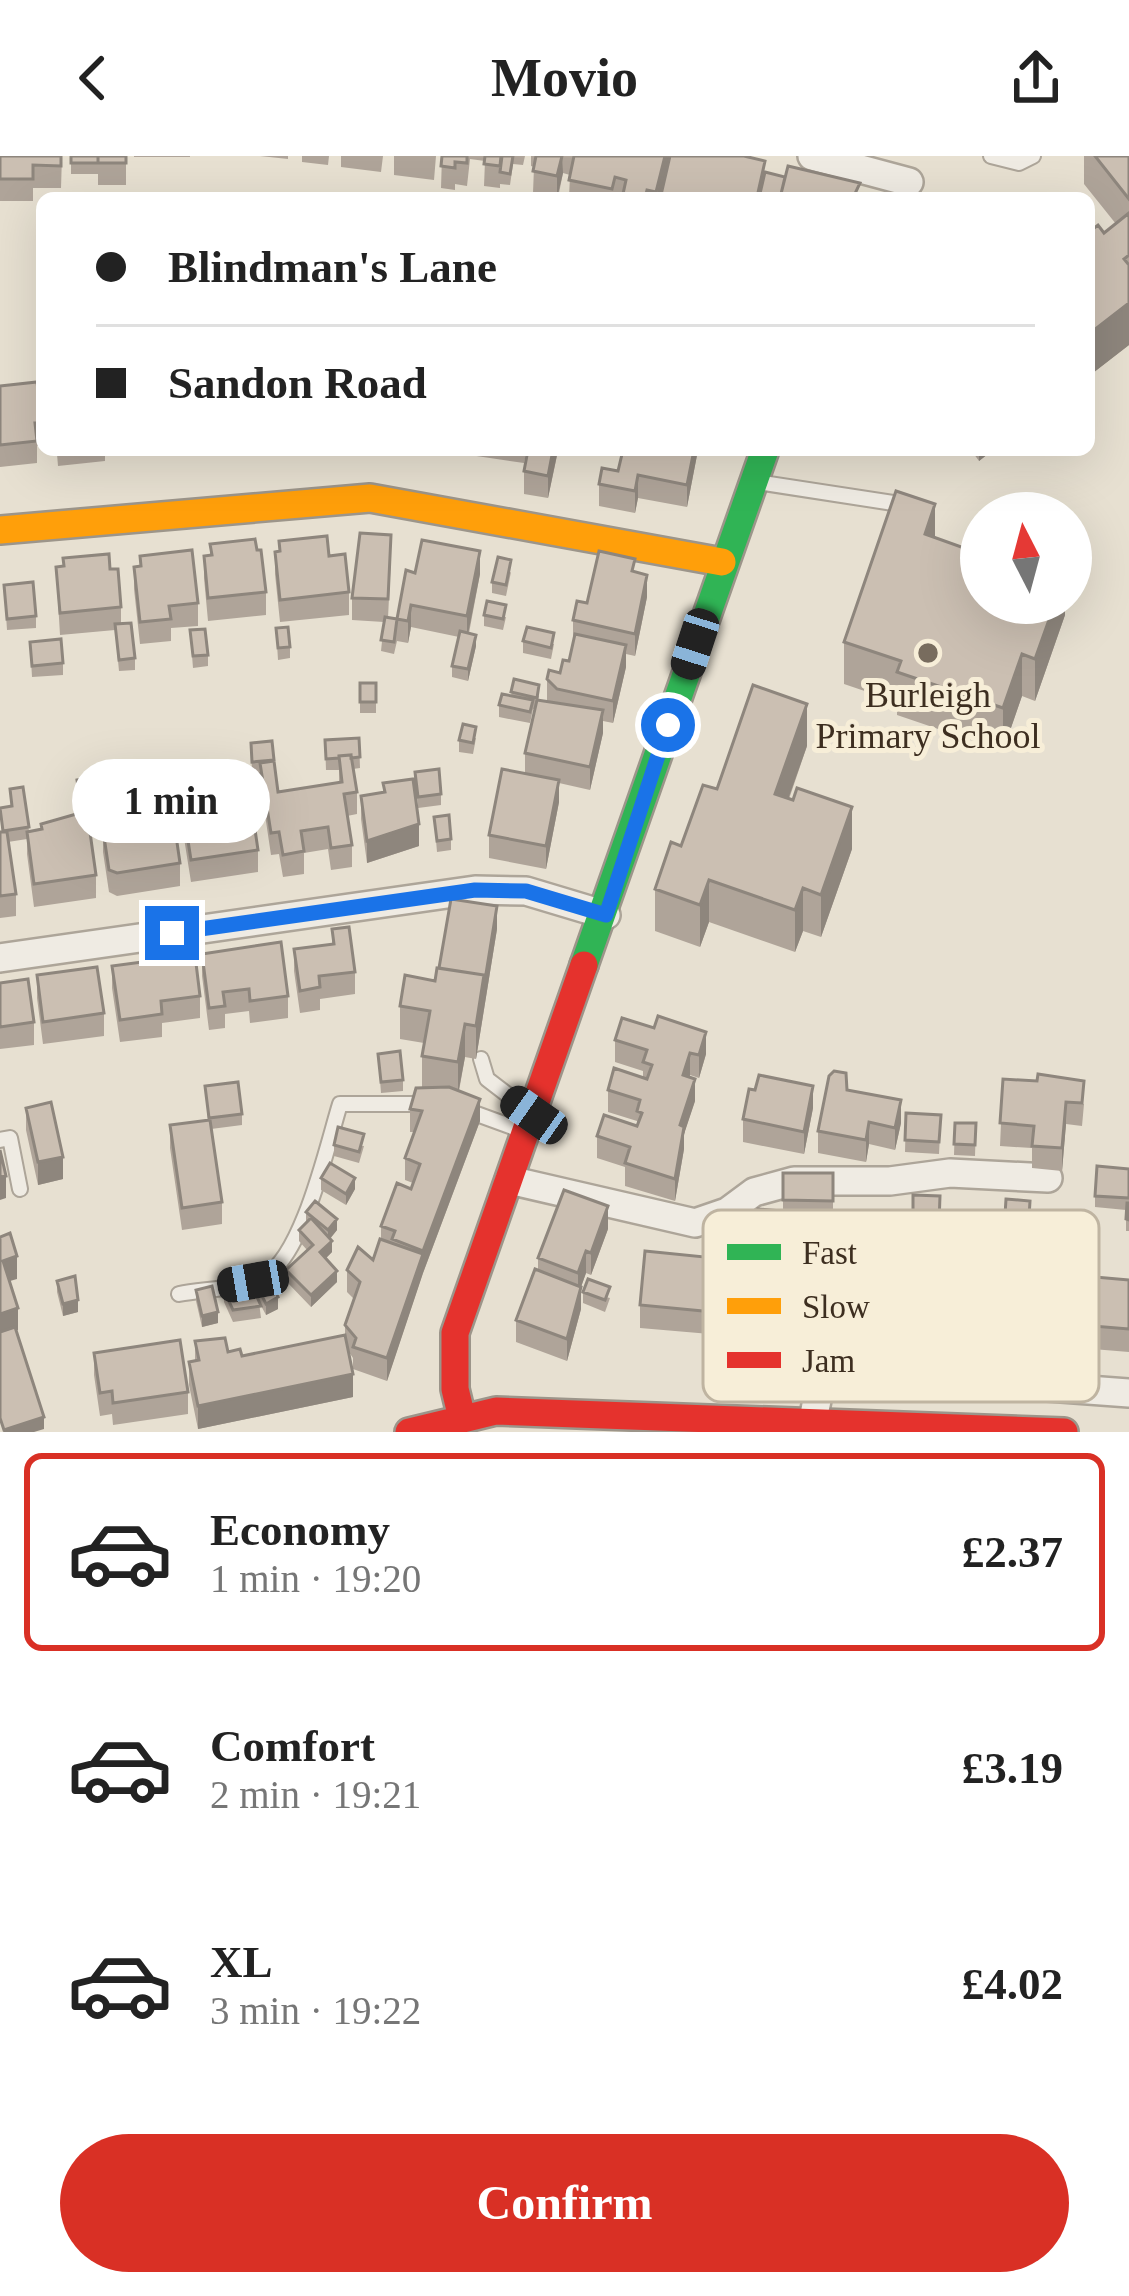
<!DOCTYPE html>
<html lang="en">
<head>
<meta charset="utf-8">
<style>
  :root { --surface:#fff; --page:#f2f2f2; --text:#222; --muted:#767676; --line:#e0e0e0; --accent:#d93025 }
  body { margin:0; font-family:Georgia,serif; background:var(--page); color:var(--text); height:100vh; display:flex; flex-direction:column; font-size:45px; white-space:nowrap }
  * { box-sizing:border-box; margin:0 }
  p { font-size:39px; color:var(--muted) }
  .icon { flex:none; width:66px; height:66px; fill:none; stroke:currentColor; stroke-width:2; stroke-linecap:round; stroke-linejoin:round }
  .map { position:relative; height:1276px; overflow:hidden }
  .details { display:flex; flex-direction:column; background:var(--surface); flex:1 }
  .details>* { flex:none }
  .guide { position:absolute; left:36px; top:36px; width:1059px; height:264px; border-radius:18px; box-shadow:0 12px 48px #0002; display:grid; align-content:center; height:264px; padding:0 60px; background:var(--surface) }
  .needle { width:78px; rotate:354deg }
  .controls { position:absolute; left:960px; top:336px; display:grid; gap:24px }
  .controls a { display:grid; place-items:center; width:132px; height:132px; border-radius:50%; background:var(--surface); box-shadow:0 12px 48px #0002; font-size:60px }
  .end { position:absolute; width:54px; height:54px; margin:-27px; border:15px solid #1a73e8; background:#fff; box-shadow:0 0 0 6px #fff }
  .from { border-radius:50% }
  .bubble { position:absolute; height:84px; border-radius:42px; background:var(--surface); box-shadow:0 12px 48px #0002; font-size:39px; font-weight:700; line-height:84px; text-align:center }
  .car { position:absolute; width:36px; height:72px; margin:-36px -18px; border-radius:15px; box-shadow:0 0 9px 3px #0007; background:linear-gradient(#222 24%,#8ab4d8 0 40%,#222 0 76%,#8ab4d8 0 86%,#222 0) }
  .guide b { display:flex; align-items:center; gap:42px; height:114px; font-size:45px }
  .guide b+b { border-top:3px solid var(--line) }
  .guide i { width:30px; height:30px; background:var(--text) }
  ul { padding:21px 0 0; list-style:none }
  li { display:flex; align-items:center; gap:36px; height:198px; margin:0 24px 18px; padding:0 36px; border:6px solid transparent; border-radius:18px }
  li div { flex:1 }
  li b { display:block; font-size:45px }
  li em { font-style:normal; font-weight:700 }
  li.active { border-color:var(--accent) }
  li>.icon { width:108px; height:108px; stroke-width:1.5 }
  .primary-button { display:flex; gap:24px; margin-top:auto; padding:24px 60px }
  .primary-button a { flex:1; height:138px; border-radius:72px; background:var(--accent); color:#fff; font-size:48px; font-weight:700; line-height:138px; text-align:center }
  header { display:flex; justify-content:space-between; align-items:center; height:156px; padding:0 60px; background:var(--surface); font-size:54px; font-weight:700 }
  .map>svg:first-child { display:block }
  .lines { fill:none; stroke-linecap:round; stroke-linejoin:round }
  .lane-casing { stroke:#ada599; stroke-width:18 }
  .street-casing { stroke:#ada599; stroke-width:32 }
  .fast-casing { stroke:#9c958a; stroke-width:32 }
  .slow-casing { stroke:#9c958a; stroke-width:32 }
  .jam-casing { stroke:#9c958a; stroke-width:32 }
  .lane { stroke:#efebe3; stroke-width:14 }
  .street { stroke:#efebe3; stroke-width:27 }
  .fast { stroke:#30b455; stroke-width:27 }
  .slow { stroke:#ff9f0a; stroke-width:27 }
  .jam { stroke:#e5322d; stroke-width:27 }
  .wall { fill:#afa499 }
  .shaded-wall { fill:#8e867d }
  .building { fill:#cbbfb2; stroke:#8e867d; stroke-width:3 }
  .route { stroke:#1a73e8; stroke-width:15 }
  .poi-dot { fill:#786c5e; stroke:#f7eed8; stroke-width:4.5 }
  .labels { text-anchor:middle; stroke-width:10; stroke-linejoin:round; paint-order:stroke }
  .poi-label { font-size:36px; fill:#3d2e20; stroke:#f7eed8 }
  .key { fill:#f7eed8; stroke:#bfb4a1; stroke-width:3 }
  .key-label { font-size:33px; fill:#3d2e20 }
</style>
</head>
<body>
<header><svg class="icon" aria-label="back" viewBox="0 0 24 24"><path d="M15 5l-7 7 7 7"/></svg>Movio<svg class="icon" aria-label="share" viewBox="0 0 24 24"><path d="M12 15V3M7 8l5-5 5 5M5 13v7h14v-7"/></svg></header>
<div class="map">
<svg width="1129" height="1276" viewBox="0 0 1129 1276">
  <rect width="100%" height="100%" fill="#e7e0d1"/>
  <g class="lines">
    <!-- lane casing -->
    <g class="lane-casing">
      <path id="lane" d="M991,0L1019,7L1033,0
        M757,326L906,349
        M481,903L487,923L530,956
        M463,953L526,976
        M0,984L10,982L20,1033
        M816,1087L803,1200L821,1224
        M179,1138C205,1133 241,1133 264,1121C303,1100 327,990 340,948H429"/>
    </g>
    <!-- street casing -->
    <g class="street-casing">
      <path id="street" d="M812,0L909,26
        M0,802L475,734L526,735L606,759
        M509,1024L695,1067L727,1056L754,1036L794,1025H890L950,1017L1048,1022
        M813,1264L821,1224L845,1216L1129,1237"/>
    </g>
    <!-- fast casing -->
    <g class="fast-casing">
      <path id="fast" d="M584,809L765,294"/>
    </g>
    <!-- slow casing -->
    <g class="slow-casing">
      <path id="slow" d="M0,374L370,342L722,406"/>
    </g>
    <!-- jam casing -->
    <g class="jam-casing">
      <path id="jam" d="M462,1262L455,1233V1177L584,809
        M409,1276L496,1255L1064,1276"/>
    </g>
    <!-- lane -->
    <use href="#lane" class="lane"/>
    <!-- street -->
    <use href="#street" class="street"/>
    <!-- fast -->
    <use href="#fast" class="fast"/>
    <!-- slow -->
    <use href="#slow" class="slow"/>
    <!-- jam -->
    <use href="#jam" class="jam"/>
  </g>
  <!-- wall -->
  <path class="wall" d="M0,0H62L61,32H33V45H0Z
    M71,0H98V18H71Z
    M98,0H126V29H98Z
    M134,0H190V1H134Z
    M260,0H288V3Z
    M302,0H329L328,9L302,6Z
    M341,0H383L381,16L341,11Z
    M394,0H436L434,24L394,19Z
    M442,0H525L523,9L513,8L510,29L500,28V32L484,30L485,5L470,3L467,30L455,28V34L441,32Z
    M531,0H669L660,42H569L570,19L563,17L558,42L533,37L534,11L531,10Z
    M1084,0H1129V189L1089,220V76L1104,77L1116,68L1084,28Z
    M0,230L42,267V289L37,290V307L0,311Z
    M51,294H105V305L58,310L57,298H52Z
    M128,294H165L128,298Z
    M463,294H527L524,307L463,298Z
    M528,294H563V296L558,295L548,342L524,338V315Z
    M698,294L687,351L638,342L635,357L599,350V328L618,315Z
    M971,294H993L979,305Z
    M935,382L1065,447V459L1035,545L1022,540L1003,595L897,559V546L844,528V486Z
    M279,385L329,400L349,436V459L280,466L275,418V396L279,395Z
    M210,388L257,394L266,436V459L208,465L204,422V400L210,399Z
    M140,400L198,447V470L171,472V485L140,488L134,433V411L140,410Z
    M391,401L388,462L397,463L415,417L480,418L469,477L476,490L468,525L452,521V510L459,481L411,471L408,487L397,485L394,498L381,495L384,466L352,464V442Z
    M56,411L110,413L121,451V468L135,502V514L119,515L115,474L60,479Z
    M511,416L506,440L492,437V426Z
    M635,416L647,441L635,500L626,498V511L613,567L603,565V577L590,634L559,627V646L546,713L489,702V679L525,617V597L535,553H533L530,567L499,561V549L511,540L514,523L539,540L538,544L547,546V523L560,517L569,505L573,484V464L587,447Z
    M4,429L36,460V472L7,474Z
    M484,459L506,461L503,474L484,470Z
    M276,472L290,491V502L278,504Z
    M190,474L208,499V510L193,512Z
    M523,485L554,488L551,503L523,497Z
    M30,486L63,507V519L32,521Z
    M360,527H376V557H360Z
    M359,582L360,612L353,613L357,636V658L347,660L352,689V711L331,714L328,693L304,697V718L283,721L279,698L271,699L264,652L252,654L258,694V716L191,726L184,682V659L194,658V654L166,658L162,616L194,641L247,633V620L260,618L252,617L251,587L274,605L278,636L339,627V614H326L325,584Z
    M476,582L473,598L459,596V584Z
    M807,590L789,643L852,693L821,781L803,775L795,796L709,766L700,791L655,775V733L717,633Z
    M415,616L441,638V649L418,652Z
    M77,624L98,656V668L89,669L96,719V742L34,751L27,698V683L8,686L16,738V760L0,762V676H2L0,652L11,650L10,633L23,631L29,675L41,673L81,657Z
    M383,627L419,690L367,707L361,663V640L383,636Z
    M434,661L451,683V694L437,696Z
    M103,674L180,707V730L117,740L109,736L103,696Z
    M332,773L355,816V838L320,843V854L300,857L294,815V793L332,788Z
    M497,773L476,903L465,901L459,935L480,965L423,1117L387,1225L353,1213V1202L349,1196L353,1241L198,1273L189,1229V1206L195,1205V1185L242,1200L345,1179V1169L354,1143L347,1136V1114L373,1104L381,1084V1070L411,1033L413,1027L405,1024V1002L414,976H410V953L422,932V900L424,887L400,883V850L435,825Z
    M202,798L288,840V862L250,867L249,855L225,858V872L209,874L202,820Z
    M112,810L200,840V862L162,867V881L120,886L112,832Z
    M37,819L104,857V880L43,888L37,842Z
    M0,827L34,866V889L0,893Z
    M615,884L706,898L699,922L690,919V921L695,945L684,978V993L675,1045L625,1030V1011L597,1002V980L637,970V965L608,956V934L643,921V915L615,906Z
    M378,898L403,924V935L381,937Z
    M1003,923L1084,948L1082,970L1066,968L1062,1015L1032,1012V992L1000,990Z
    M205,930L242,958V969L211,973L222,1046V1068L182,1074L170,992V969L208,964Z
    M755,934L813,952L804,998L743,986V963Z
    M847,934L901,967L895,994L869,988L866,1006L818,997V975Z
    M26,952L63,1023L38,1029L26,974Z
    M906,957L941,959L939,998L905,996Z
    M955,967H976L975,1000L954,999Z
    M334,989L364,990L359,1007L334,1000Z
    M1129,1013V1075H1126V1054L1095,1051V1040Z
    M783,1017H833V1067H783L780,1092L756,1090V1078L783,1055Z
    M321,1022L355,1033L346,1049L321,1034Z
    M913,1039L940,1040L939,1078L913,1071Z
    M1030,1045L1029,1073L1005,1071V1059Z
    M306,1056L337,1074L330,1083L332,1096L325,1103L337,1126L311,1151L286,1125V1114L307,1094L299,1085V1074L306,1067Z
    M608,1073L591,1119L586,1117L581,1131V1153L567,1205L516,1186V1164L538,1114V1102Z
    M705,1113L749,1127L799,1137L796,1178L746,1174L745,1181L640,1172V1149Z
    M997,1118L1049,1145L1046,1184L942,1175V1153Z
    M254,1124L278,1153L266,1159L259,1146L261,1162L233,1166L224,1146V1134L254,1133Z
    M1129,1124V1196L1056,1190V1167Z
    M57,1125L78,1156L63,1160L57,1136Z
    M936,1132L934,1183L815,1178V1156Z
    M196,1134L218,1167L202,1171L196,1145Z
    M583,1136L610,1142L605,1156L583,1147Z
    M94,1197L188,1236V1258L113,1269L112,1258L100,1260L94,1219Z"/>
  <!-- shaded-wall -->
  <path class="shaded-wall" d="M562,0L563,17L557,42V20Z
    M665,0H669V4L660,42H656Z
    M1129,147V189L1089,220V178Z
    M553,294H558L548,342V320Z
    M694,294H698L687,351V329Z
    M979,294H993L979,305Z
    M638,319V342L635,357V335Z
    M935,348V390L925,378Z
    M480,395V418L467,483V460Z
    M647,419V441L635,500V478Z
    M1055,447H1065V459L1035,545V503Z
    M411,449V471L408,487V465Z
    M476,479V490L468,525V513Z
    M626,489V511L613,567V545Z
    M1022,498V540L1003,595V552Z
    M807,548V590L775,680V638Z
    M603,554V577L590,634V611Z
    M559,624V646L546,713V690Z
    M852,651V693L821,781V739Z
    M419,668V690L367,707V685Z
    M709,724V766L700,791V749Z
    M803,732V775L795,796V754Z
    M497,750V773L476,903V870Z
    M465,868V901L458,938V906Z
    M706,876V898L699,922V899Z
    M690,897V919L683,941V919Z
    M695,923V945L684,978V993L675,1045V1023L680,969Z
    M813,930V952L804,998V976Z
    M480,943V965L423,1117L387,1225V1202L423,1095Z
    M901,944V967L895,994V972Z
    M1066,946V968L1062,1015V992Z
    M869,966V988L866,1006V984Z
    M63,1001V1023L38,1029V1006Z
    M6,1020V1042L0,1044V1021Z
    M355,1022V1033L346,1049V1038Z
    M608,1050V1073L591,1119V1097Z
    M337,1063V1074L328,1085V1074Z
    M332,1085V1096L320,1108V1096Z
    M586,1095V1117L581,1131V1153L567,1205V1183L578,1140V1117Z
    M17,1100V1123L3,1127V1105Z
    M337,1115V1126L311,1151V1139Z
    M1049,1123V1145L1046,1184V1162Z
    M278,1141V1153L266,1159V1148Z
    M78,1144V1156L63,1160V1148Z
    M18,1152V1174L0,1180V1158Z
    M218,1156V1167L202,1171V1160Z
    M353,1218V1241L198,1273V1250Z
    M44,1261V1273L34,1276H4V1274Z"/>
  <!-- building -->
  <path class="building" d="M0,0H61V10L33,9V23H0Z
    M71,0H98V7H71Z
    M98,0H126V7H98Z
    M442,0H467V7L455,6V12L441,10Z
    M485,0H501L500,10L484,8Z
    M502,0H513L510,18L500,16Z
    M536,0H562L557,20L533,15Z
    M574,0H665L656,36L647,34L645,42H631L623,38L626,24L615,21L612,33L569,24Z
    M670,0H744L765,5L757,41L747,38L746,42H674L661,39Z
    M1095,0H1129V43Z
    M788,10L860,27L853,42H780Z
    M765,16L785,21L780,42H759Z
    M1129,57V99L1124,103L1129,109V147L1089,178V76L1098,69L1104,77Z
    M39,191H42L41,221Z
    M37,226L42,267H35L37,285L0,289V230Z
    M528,294H553L548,320L524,315Z
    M623,294H694L687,329L638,319L635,335L599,328L602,312L618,315Z
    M896,335L935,348L925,378L981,398V447H1055L1035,503L1022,498L1003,552L897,516L901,505L844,486Z
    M360,377L391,379L388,443L352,442Z
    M327,380L329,400L345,398L349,436L280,444L275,396L280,395L279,385Z
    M979,380L981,381V398L973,395Z
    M255,383L257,394H261L266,436L208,442L204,400L212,399L210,388Z
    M422,384L480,395L467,460L411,449L408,465L397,463L406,414L415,417Z
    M192,394L198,447L169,450L171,463L140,466L134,411L141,410L140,400Z
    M599,395L635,403L632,415L647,419L635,478L573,464L577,445L587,447Z
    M109,398L110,413H118L121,451L60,457L56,411L64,410L63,402Z
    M498,401L511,404L506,429L492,426Z
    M33,426L36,460L7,463L4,429Z
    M487,445L506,449L503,463L484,459Z
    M385,461L397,463L394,486L381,484Z
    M131,467L135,502L119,504L115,468Z
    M288,471L290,491L278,492L276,472Z
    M527,471L554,477L551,492L523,485Z
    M205,473L208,499L193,500L190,474Z
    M460,475L476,479L468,513L452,510Z
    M575,478L626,489L613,545L557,533L547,523L549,514L560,517L563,504L569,505Z
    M61,483L63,507L32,510L30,486Z
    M514,523L539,529L537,542L511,536Z
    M360,527H376V546H360Z
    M753,529L807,548L775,638L793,644L797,632L852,651L821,739L803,732L795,754L709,724L700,749L655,733L671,686L681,690L703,629L717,633Z
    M502,538L533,544L530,556L499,549Z
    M537,544L603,554L590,611L525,597Z
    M463,568L476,571L473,587L459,584Z
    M359,582L360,601L351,602V599L339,600V602L326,603L325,584Z
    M272,585L274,604L252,606L251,587Z
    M351,599L357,636L344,638L352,689L331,692L328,671L301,675L304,695L283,699L279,676L271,677L260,607L274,605L278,636L342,626L339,600Z
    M190,612L194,642L166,646L162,616Z
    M439,613L441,638L418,641L415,616Z
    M502,613L559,624L546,690L489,679Z
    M260,618L264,641L250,643L247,620Z
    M93,621L98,656L87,658V655L82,656L77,624Z
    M413,623L419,668L367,685L361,640L385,636L383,627Z
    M23,631L29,671L3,675L0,652L12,650L10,633Z
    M249,633L258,694L191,704L184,659L196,657L194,641Z
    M87,655L96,719L34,728L27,676L42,673L41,668Z
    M173,659L180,707L117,717L109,714L103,674L110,673L109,668Z
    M449,659L451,683L437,685L434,661Z
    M0,676H7L16,738L0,740Z
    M451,743L497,750L484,830V819L439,812Z
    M349,771L355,816L319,820L320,831L300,835L294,793L334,788L332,773Z
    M281,786L288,840L250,845L249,833L223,836L225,850L209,852L202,798Z
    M195,799L200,840L161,845L162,858L120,864L112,810Z
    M97,811L104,857L43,866L37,819Z
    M437,812L484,819L476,870L465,868L458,906L422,900L430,855L400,850L405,819L435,825Z
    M28,823L34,866L0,871V827Z
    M658,860L706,876L699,899L690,897L683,919L695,923L680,969L684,971L675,1023L625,1007L630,991L597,980L604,959L637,970L642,957L637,955L640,944L608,934L614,912L647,923L652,909L643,906L647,894L615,884L622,862L654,872Z
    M400,895L403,924L381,926L378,898Z
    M834,915L846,917L847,934L901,944L895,972L869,966L866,984L818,975L829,920Z
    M1038,918L1084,925L1082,947L1066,946L1062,992L1032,990L1034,970L1000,967L1003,923L1037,925Z
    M759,919L813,930L804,976L743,963L749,933L755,934Z
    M238,926L242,958L209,962L205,930Z
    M449,931L480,943L423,1095L392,1083L395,1075L381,1070L397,1027L411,1033L420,1008L405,1002L422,955L410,953L416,932Z
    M51,946L63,1001L38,1006L26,952Z
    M906,957L941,959L939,986L905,984Z
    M210,964L222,1046L182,1052L170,969Z
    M955,967H976L975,989L954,988Z
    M338,971L364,978L359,996L334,989Z
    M0,994L6,1020L0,1021Z
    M330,1007L355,1022L346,1038L321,1022Z
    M1097,1010L1129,1013V1042L1095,1040Z
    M783,1017H833V1045L783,1044Z
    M564,1034L608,1050L591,1097L586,1095L578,1117L538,1102Z
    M913,1039L940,1040L939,1067L913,1059Z
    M1006,1043L1030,1045L1029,1061L1005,1059Z
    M315,1045L337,1063L328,1074L306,1056Z
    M1127,1047H1129V1064L1126,1063Z
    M758,1053L783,1055L780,1081L756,1078Z
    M311,1062L332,1085L320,1096L337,1115L311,1139L286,1114L313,1089L299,1074Z
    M10,1077L17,1100L3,1105L18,1152L0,1158V1081Z
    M380,1083L423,1098L387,1202L353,1191L356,1182L345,1169L360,1126L347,1114L358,1091L373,1104Z
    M645,1095L705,1101L704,1113L749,1118L745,1159L640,1149Z
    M535,1113L581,1131L567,1183L516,1164Z
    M265,1118L278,1141L266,1148L254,1124Z
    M1061,1118L1129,1124V1173L1056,1167Z
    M75,1120L78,1144L63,1148L57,1125Z
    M588,1123L610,1131L605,1144L583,1136Z
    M251,1127L261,1150L233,1154L224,1134Z
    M212,1130L218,1156L202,1160L196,1134Z
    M15,1171L44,1261L4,1274L0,1262V1176Z
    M345,1179L353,1218L198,1250L189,1206L199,1204L195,1185L225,1182L228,1196L240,1193L242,1200Z
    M180,1184L188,1236L113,1247L112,1235L100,1237L94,1197Z"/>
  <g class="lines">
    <!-- route -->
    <path class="route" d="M172,777L475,734L526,735L606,759L668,569"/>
  </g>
  <!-- markers -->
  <circle class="poi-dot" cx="928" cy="497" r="12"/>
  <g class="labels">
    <!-- poi labels -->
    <g class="poi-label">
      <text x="928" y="551">Burleigh<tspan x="928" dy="41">Primary School</tspan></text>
    </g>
  </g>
  <!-- legend -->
  <rect x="703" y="1054" width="396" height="192" rx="18" class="key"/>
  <rect x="727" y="1088" width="54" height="16" fill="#30b455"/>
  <rect x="727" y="1142" width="54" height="16" fill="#ff9f0a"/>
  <rect x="727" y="1196" width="54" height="16" fill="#e5322d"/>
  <g class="key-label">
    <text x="802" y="1108">Fast</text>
    <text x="802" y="1162">Slow</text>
    <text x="802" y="1216">Jam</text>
  </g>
</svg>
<div class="controls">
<a><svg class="needle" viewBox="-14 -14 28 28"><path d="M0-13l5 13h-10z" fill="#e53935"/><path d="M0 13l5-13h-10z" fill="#767676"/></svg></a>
</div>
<i class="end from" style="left:668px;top:569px"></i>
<i class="end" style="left:172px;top:777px"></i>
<div class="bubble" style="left:72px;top:603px;width:198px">1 min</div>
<i class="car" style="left:695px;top:488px;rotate:198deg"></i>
<i class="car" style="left:534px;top:959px;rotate:305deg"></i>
<i class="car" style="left:253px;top:1125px;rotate:260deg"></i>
<div class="guide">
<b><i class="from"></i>Blindman's Lane</b>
<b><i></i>Sandon Road</b>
</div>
</div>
<section class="details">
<ul>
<li class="active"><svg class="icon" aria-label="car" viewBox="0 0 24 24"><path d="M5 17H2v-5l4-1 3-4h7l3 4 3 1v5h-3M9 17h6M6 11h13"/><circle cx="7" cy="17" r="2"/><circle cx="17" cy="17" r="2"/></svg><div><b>Economy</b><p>1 min · 19:20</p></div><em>£2.37</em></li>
<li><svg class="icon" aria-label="car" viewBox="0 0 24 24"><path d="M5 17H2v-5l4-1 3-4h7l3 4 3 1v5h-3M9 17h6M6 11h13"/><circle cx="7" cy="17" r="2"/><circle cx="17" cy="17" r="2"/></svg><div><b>Comfort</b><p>2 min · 19:21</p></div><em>£3.19</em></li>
<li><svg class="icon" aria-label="car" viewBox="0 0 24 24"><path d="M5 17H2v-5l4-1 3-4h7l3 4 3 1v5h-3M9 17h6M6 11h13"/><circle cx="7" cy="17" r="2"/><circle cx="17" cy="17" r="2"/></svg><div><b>XL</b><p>3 min · 19:22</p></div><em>£4.02</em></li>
</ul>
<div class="primary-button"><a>Confirm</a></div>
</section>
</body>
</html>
